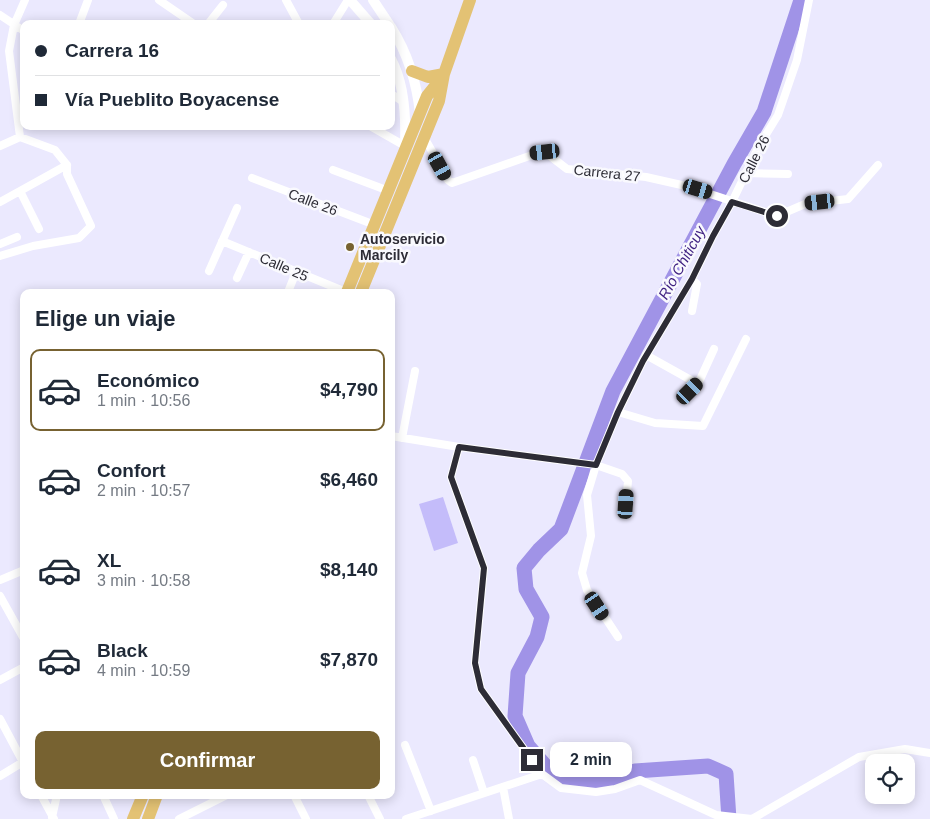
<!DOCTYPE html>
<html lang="es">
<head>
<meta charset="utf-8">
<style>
  :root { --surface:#fff; --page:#f2f2f3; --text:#1f2937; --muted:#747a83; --line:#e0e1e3; --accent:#776231 }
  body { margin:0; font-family:Arial,sans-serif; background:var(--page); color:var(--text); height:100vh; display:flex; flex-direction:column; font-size:19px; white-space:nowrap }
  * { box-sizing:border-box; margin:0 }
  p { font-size:16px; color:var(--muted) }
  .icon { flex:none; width:28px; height:28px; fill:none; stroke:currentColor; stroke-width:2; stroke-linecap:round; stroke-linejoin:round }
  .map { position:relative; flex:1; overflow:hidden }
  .panel { position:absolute; left:20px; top:289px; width:375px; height:510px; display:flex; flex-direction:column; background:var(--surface); border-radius:10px; box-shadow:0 2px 12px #0003 }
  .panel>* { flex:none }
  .top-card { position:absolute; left:20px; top:20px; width:375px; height:110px; border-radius:10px; box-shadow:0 2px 12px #0003; display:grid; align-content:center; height:110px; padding:0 15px; background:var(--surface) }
  .controls { position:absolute; left:865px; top:754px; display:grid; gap:10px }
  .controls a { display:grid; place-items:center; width:50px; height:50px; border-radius:10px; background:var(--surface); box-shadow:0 2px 12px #0003; font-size:25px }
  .end { position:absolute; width:22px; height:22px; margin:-11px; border:6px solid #2d2c36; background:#fff; box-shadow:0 0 0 2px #fff }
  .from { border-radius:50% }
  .bubble { position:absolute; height:35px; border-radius:10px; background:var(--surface); box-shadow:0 2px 12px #0003; font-size:16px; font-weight:600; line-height:35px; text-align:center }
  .car { position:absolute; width:15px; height:30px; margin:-15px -8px; border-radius:6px; box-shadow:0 0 4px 1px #0007; background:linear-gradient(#222 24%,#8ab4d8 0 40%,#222 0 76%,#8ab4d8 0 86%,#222 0) }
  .top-card b { display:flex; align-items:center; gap:18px; height:48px; font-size:19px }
  .top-card b+b { border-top:1px solid var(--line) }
  .top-card i { width:12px; height:12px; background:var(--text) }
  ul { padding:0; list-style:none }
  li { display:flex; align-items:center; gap:15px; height:82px; margin:0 10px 8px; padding:0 5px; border:2px solid transparent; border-radius:10px }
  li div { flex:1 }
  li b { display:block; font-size:19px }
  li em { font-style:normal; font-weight:600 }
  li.selected { border-color:var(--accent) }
  li>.icon { width:45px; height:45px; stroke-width:1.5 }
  h2 { padding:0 15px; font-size:22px; line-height:60px }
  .primary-button { display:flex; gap:10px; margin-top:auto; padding:10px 15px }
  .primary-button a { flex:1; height:58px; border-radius:10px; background:var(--accent); color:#fff; font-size:20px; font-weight:600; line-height:58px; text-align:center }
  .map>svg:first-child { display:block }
  .green { fill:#c4bcfa }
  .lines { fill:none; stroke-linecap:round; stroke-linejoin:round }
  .river { stroke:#a093e7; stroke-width:15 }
  .minor { stroke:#fff; stroke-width:8 }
  .secondary { stroke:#fff; stroke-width:10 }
  .trunk { stroke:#e3c274; stroke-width:12 }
  .route { stroke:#2d2c36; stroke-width:6 }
  .poi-dot { fill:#776231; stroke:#f9f9fe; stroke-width:2 }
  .labels { text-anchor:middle; stroke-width:5; stroke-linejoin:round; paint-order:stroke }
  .street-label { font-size:14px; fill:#2d2c36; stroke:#f9f9fe }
  .poi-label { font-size:14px; font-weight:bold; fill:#2d2c36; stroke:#f9f9fe; text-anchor:start }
  .water-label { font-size:15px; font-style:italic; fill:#3d1f80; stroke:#f9f9fe }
</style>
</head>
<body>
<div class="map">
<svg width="930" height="819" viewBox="0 0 930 819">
  <rect width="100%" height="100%" fill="#ebe9fe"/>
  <!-- green -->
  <path class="green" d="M443,497L458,543L434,551L419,504Z"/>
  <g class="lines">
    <!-- river -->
    <path class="river" d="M729,819L726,774L708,766L635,771L607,784H588L556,778L528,746L515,716L518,673L537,637L542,617L526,589L524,568L539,550L561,529L613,391L734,164L764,112L801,0"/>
    <!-- minor -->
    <path class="minor" d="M25,0L14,25L9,51L20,137L55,150L67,165
      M159,0L194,24
      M286,0L299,24
      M0,15L24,31
      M79,24L88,0
      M208,24L223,5
      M333,24L348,0
      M391,94L404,102
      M370,126L405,146
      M424,137L448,180L452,183L535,154L545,152L567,169L646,177L686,186L777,216L805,204L848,199L878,165
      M0,146L20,137
      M333,170L389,191
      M746,173L788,174
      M252,178L375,225
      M20,191L39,229
      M0,202L67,165
      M222,241L346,292
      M0,244L17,237
      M0,256L33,246L79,238L91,226L67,174V165
      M209,271L237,208
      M237,278L249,252
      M692,279L697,284L692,311
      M288,292L296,272
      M646,355L698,384
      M683,399L698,384L714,349
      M618,412L655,423L703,426L746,339
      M391,436L459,447L596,465L622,474L628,481L626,504
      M402,438L415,371
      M459,447L451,477L484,568L475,663L481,689L542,774L561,788L596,792L615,789L640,780L716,815L752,819
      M0,580L24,570
      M0,596L24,639
      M618,637L587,590L582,573L591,536L587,495L596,465L618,412L643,361L692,279L713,236L732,202L759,146L778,115L797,60L809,0
      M0,680L24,667
      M0,719L24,764
      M405,745L431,811
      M473,760L484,793
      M0,776L23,762
      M503,787L509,819
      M41,795L54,819
      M103,795L114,819
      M294,795L306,819
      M368,795L380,819
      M52,817L57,795
      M179,819L227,795
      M406,819L542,774
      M752,819L859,757L905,749L930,753"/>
    <!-- secondary -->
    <path class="secondary" d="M350,0L371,24
      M373,0L389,24
      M391,27C408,54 417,83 420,114
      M391,59C404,83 406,117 405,143"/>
    <!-- trunk -->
    <path class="trunk" d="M412,71L428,77L444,74
      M347,292L427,96L443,76
      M361,292L439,101L444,74L470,0
      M133,819L143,795
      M148,819L157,795"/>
  </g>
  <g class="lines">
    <!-- route -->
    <path class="route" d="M532,760L481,689L475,663L484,568L451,477L459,447L596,465L618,412L643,361L692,279L713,236L732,202L777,216"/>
  </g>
  <!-- markers -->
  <circle class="poi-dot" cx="350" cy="247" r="5"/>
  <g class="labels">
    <!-- street labels -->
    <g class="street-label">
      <text transform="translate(754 159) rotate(-63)" y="5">Calle 26</text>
      <text transform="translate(607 173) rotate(6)" y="5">Carrera 27</text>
      <text transform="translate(313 202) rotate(21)" y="5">Calle 26</text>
      <text transform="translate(284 267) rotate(23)" y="5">Calle 25</text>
    </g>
    <!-- poi labels -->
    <g class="poi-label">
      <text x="360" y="244">Autoservicio<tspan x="360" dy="16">Marcily</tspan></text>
    </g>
    <!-- water labels -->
    <g class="water-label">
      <text transform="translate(682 263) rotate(-61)" y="5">Río Chiticuy</text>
    </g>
  </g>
</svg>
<div class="controls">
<a><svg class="icon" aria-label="locate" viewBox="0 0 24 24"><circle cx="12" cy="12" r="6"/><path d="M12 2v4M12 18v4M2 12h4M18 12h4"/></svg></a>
</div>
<i class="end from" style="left:777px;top:216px"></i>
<i class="end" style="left:532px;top:760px"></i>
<div class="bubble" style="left:550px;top:742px;width:82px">2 min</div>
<i class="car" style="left:545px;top:152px;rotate:264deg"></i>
<i class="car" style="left:440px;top:166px;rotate:151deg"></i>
<i class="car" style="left:698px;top:189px;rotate:107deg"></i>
<i class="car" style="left:820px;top:202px;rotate:264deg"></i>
<i class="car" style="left:690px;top:391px;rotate:45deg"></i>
<i class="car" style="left:626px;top:504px;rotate:4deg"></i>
<i class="car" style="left:597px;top:606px;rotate:147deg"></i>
<div class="top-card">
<b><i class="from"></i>Carrera 16</b>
<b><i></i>Vía Pueblito Boyacense</b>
</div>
<section class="panel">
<h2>Elige un viaje</h2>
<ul>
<li class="selected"><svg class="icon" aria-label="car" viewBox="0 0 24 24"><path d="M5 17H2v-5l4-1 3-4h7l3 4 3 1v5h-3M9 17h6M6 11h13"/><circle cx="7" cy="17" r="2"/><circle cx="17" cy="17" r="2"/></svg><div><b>Económico</b><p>1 min · 10:56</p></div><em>$4,790</em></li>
<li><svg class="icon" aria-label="car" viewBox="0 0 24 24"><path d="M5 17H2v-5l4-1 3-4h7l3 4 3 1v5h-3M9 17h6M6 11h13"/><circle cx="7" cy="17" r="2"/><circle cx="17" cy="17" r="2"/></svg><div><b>Confort</b><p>2 min · 10:57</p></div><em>$6,460</em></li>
<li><svg class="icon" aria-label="car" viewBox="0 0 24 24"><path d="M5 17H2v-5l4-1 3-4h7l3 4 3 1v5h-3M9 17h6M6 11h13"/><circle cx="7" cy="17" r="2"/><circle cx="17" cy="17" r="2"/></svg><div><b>XL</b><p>3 min · 10:58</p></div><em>$8,140</em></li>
<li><svg class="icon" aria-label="car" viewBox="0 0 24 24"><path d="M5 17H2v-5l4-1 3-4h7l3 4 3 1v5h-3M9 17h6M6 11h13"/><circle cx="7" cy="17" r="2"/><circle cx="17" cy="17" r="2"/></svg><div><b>Black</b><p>4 min · 10:59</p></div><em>$7,870</em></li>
</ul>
<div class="primary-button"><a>Confirmar</a></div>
</section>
</div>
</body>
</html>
